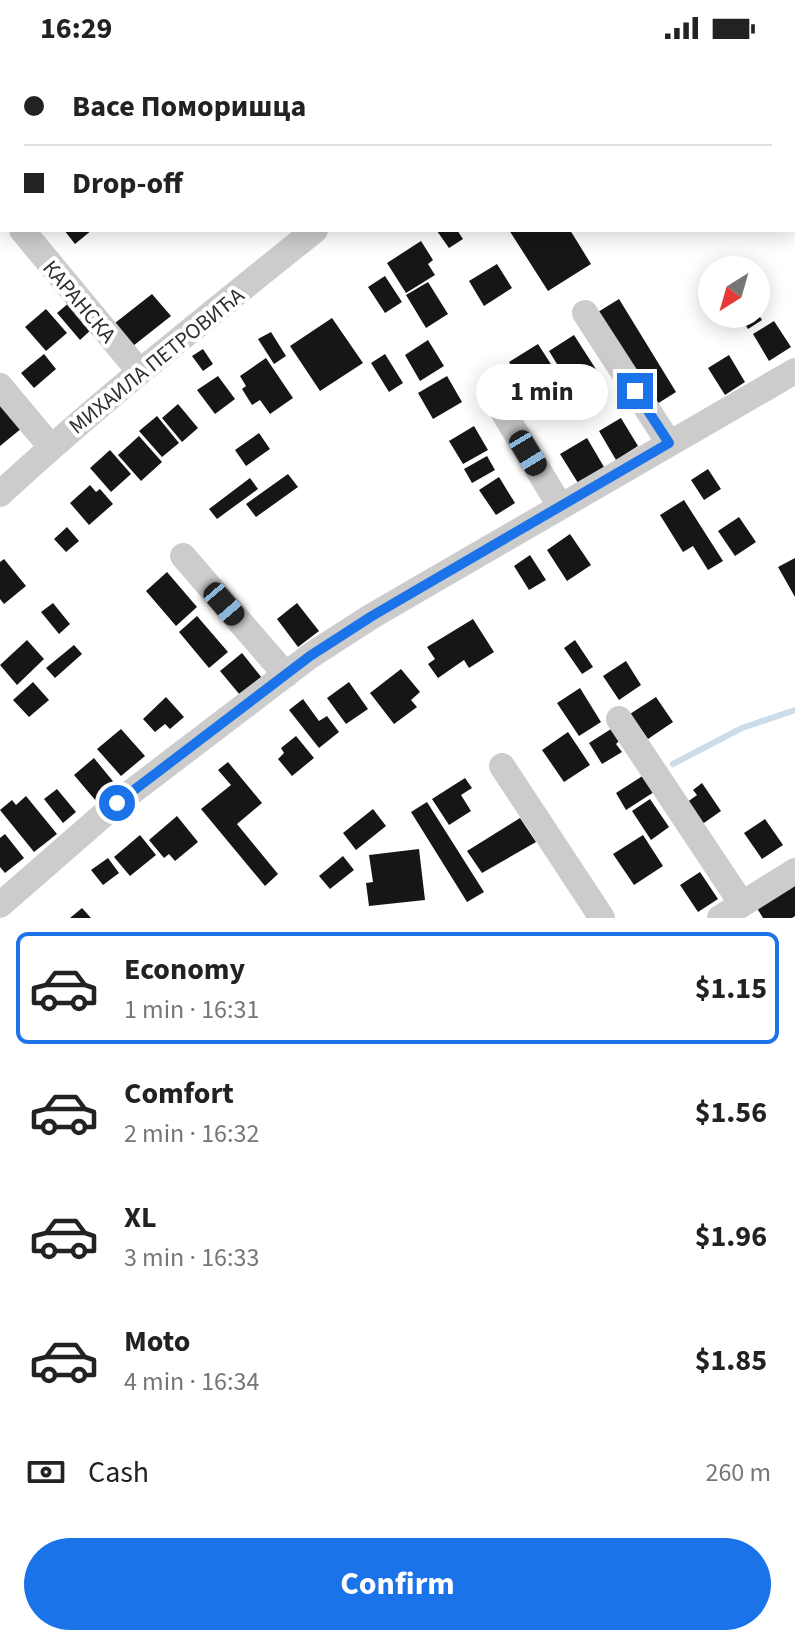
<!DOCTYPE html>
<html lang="en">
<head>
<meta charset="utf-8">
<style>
  :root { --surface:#fff; --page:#f6f6f6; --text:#222; --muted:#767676; --line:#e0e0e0; --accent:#1a73e8 }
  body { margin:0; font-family:"Source Sans 3",sans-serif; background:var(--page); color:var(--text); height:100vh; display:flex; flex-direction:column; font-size:30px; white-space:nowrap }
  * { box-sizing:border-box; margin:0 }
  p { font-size:26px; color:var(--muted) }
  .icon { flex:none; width:44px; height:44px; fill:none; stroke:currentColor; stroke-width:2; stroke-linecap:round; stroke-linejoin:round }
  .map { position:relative; height:862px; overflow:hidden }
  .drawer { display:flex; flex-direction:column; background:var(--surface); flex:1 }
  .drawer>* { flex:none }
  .top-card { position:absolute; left:0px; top:0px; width:796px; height:176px; box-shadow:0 4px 20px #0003; display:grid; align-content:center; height:176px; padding:0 24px; background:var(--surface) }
  .needle { width:52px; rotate:217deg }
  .fabs { position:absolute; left:698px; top:200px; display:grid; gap:16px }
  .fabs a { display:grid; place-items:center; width:72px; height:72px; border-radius:50%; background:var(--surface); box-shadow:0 4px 20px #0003; font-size:40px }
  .end { position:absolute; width:36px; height:36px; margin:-18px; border:10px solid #1a73e8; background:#fff; box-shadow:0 0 0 4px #fff }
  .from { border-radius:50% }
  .bubble { position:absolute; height:56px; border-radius:28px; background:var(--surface); box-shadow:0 4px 20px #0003; font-size:26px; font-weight:700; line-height:56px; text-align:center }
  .car { position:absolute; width:24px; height:48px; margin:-24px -12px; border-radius:10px; box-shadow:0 0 6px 2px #0007; background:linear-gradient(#222 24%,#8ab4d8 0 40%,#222 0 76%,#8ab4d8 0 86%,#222 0) }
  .top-card b { display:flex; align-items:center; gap:28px; height:76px; font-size:30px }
  .top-card b+b { border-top:2px solid var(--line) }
  .top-card i { width:20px; height:20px; background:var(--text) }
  ul { padding:14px 0 0; list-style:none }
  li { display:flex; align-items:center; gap:24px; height:112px; margin:0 16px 12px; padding:0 8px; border:4px solid transparent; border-radius:12px }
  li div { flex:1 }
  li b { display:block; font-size:30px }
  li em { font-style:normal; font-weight:700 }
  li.selected { border-color:var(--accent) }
  li>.icon { width:72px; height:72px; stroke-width:1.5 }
  .pay { display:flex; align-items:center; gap:20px; height:88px; padding:0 24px; font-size:30px }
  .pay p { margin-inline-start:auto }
  .action { display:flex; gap:16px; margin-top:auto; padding:16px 24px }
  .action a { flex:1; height:92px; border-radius:48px; background:var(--accent); color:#fff; font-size:32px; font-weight:700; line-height:92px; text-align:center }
  .status { display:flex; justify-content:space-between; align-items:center; height:56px; padding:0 40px; background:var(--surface); direction:ltr }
  .status svg { height:22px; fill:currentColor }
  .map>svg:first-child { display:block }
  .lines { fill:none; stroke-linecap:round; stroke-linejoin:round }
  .stream { stroke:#ccdce9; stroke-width:6 }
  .building { fill:#161616 }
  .minor { stroke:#ccc; stroke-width:26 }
  .route { stroke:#1a73e8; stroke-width:10 }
  .labels { text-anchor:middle; stroke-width:8; stroke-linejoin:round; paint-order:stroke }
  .street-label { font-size:22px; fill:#2f2f2f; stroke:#fff }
</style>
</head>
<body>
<div class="status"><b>16:29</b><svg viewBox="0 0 49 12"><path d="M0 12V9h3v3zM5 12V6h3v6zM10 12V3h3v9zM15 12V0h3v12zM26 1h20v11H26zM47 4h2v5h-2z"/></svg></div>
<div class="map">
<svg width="795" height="862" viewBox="0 0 795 862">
  <rect width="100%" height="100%" fill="#fff"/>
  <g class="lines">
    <!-- stream -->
    <path class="stream" d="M673,708L742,672L795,654"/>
  </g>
  <!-- building -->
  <path class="building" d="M64,174H92L75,188Z
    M439,174H457L463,183L449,192L437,175Z
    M509,174H570L591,208L548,235Z
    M421,185L433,204L428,208L435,219L406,237L387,207Z
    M497,208L512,232L484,250L469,225Z
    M385,220L402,246L385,257L368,231Z
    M428,226L448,258L426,272L406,239Z
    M152,238L171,260L133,290L115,267Z
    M619,243L676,336L657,348L598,256Z
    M70,246L93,272L80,284L57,257Z
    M46,253L67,277L46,295L25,271Z
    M739,258H758L762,264L748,273Z
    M332,262L363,307L320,335L290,290Z
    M774,265L791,291L769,305L753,278Z
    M271,276L286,300L274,308L258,283Z
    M574,279L599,318L573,334L549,295Z
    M428,284L444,310L420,325L405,299Z
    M538,288L556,316L527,334L509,306Z
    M203,293L213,308L203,315L192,300Z
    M44,298L56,313L34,332L21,317Z
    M385,298L403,327L389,336L371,307Z
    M729,299L745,326L725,339L708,312Z
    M266,302L293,342L270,358L260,344L252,349L242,333L246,330L240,320Z
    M218,320L235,343L215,358L197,334Z
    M447,320L462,346L433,363L418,337Z
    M0,346L22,372L0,390Z
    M178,348L198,372L182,386L162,362Z
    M157,360L179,387L162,401L139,375Z
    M621,362L638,390L616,404L599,375Z
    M474,370L488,394L463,408L449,385Z
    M259,377L270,393L246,410L235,394Z
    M139,380L162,406L141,425L118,399Z
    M587,382L604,411L578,427L560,398Z
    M110,394L131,418L111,436L90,412Z
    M487,400L495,414L472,427L464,413Z
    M708,413L721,433L704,444L691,424Z
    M288,418L298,431L256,461L246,448Z
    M499,421L515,447L496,459L479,434Z
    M250,422L258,433L217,463L209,453Z
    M90,429L96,436L100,433L113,448L89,469L70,447Z
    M684,444L723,505L708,514L693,490L683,496L660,459Z
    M739,461L756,486L735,500L718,475Z
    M67,471L79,485L66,496L54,483Z
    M570,478L591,509L567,525L547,494Z
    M530,499L546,524L529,534L514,510Z
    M795,502V541L778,511Z
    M4,503L26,530L4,548L0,543V506Z
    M167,516L197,551L176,570L146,535Z
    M53,547L70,568L59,578L41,556Z
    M297,547L319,575L298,591L277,563Z
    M197,560L228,596L209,612L179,576Z
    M473,563L494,596L469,612L464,604L438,622L428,608L435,603L427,591Z
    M27,584L44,603L17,629L0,609Z
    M575,584L593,611L582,618L564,592Z
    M74,589L82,598L55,622L46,612Z
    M242,597L262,622L240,639L220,615Z
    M626,605L641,629L619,644L603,620Z
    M401,613L420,636L411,644L417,651L394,668L370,637Z
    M33,626L49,644L29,661L13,644Z
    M349,626L368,653L346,668L327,642Z
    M580,632L601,666L579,680L557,647Z
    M166,641L184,661L170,673L165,668L155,676L143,663Z
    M656,641L673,666L648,683L630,658Z
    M303,643L319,665L327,660L339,676L319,692L289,654Z
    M121,673L145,700L121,720L97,693Z
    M611,673L619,685L616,688L622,696L602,708L589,687Z
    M568,676L590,709L564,726L542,694Z
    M296,680L314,702L292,720L278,703L284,697L281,692Z
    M94,702L116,729L96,745L74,719Z
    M228,706L262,747L237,768L278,818L265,830L201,753L231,729L218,714Z
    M644,719L654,736L626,754L616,737Z
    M465,722L472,732L461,739L471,755L449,769L432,743Z
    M702,727L721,755L701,769L686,747L697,739L693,734Z
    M57,733L76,756L63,767L44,743Z
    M26,740L57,778L34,796L0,754L12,744L16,749Z
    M650,743L669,771L651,784L632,755Z
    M427,746L484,836L467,846L411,756Z
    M373,753L386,770L356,794L343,777Z
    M177,760L198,786L175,805L169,798L164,802L149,784Z
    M520,762L536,786L482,817L467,795Z
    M765,763L783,789L762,803L744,777Z
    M5,778L24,802L5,817L0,811V782Z
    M140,779L156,799L130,820L114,801Z
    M643,779L663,810L634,829L613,798Z
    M419,793L425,844L369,850L366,827L373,826L369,799Z
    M343,800L354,814L330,833L319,820Z
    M108,802L119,817L103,829L91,814Z
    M700,816L718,843L698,856L680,829Z
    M795,824V860L792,862H763L755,849Z
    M82,852L91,862H70Z"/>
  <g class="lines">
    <!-- minor -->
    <path class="minor" d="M325,0L326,2
      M531,2L534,0
      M0,148L2,151
      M22,174L139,315
      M585,257L669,387
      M0,330L51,391
      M496,344L560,450
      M0,438C101,345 208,260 315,174
      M183,500L286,619
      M619,663L742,848
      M502,710L602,862
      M0,849L117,747L310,600L372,560L795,315
      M720,862L795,815"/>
  </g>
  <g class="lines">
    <!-- route -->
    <path class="route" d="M117,747L310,600L372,560L669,387L635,335"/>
  </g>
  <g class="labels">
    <!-- street labels -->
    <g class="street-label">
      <text transform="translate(80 245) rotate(50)" y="8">КАРАНСКА</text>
      <text transform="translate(156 304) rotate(-39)" y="8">МИХАИЛА ПЕТРОВИЋА</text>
    </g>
  </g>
</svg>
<div class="fabs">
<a><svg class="needle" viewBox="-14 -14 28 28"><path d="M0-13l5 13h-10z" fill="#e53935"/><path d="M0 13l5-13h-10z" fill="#767676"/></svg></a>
</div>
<i class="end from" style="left:117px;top:747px"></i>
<i class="end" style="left:635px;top:335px"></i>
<div class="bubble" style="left:476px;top:308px;width:132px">1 min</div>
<i class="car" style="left:528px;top:397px;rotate:149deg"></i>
<i class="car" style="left:224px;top:548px;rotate:139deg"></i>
<div class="top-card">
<b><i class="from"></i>Васе Поморишца</b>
<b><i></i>Drop-off</b>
</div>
</div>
<section class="drawer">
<ul>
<li class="selected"><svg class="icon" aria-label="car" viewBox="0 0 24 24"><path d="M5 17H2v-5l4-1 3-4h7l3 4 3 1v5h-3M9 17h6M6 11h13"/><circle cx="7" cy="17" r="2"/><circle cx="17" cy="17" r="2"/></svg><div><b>Economy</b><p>1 min · 16:31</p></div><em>$1.15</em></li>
<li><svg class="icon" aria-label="car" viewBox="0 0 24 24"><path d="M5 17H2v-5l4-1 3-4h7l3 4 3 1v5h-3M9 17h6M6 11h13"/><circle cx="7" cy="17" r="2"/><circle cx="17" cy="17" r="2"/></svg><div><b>Comfort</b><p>2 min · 16:32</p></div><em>$1.56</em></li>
<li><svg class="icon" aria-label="car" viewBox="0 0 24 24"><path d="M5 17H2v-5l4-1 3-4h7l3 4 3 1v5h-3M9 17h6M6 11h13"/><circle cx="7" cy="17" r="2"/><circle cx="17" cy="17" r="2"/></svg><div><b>XL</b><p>3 min · 16:33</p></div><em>$1.96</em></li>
<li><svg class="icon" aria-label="car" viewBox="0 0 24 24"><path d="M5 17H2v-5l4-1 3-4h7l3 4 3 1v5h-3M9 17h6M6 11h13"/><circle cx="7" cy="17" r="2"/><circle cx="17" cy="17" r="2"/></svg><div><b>Moto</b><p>4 min · 16:34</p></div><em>$1.85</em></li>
</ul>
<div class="pay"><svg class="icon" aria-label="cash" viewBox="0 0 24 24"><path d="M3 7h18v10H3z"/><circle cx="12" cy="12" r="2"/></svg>Cash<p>260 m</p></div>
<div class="action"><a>Confirm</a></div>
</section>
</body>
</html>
